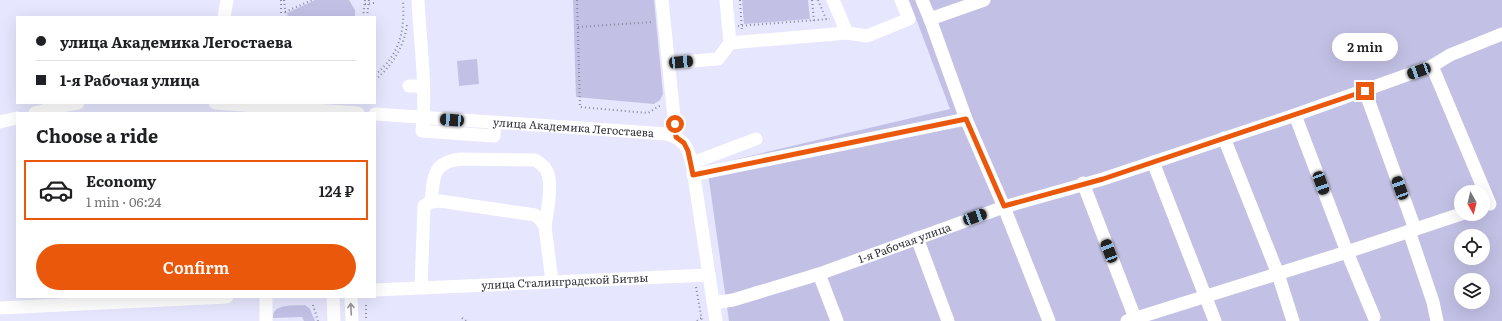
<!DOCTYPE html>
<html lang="en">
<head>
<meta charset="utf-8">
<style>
  :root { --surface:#fff; --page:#f2f2f2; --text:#202124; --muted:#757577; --line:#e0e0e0; --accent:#ea580c }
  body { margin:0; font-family:Literata,serif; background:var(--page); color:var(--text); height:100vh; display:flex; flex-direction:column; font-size:15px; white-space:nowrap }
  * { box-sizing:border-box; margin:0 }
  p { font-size:13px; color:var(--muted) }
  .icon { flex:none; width:22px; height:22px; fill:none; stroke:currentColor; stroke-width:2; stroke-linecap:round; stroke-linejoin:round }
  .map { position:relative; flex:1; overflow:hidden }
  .details { position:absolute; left:16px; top:112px; width:360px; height:186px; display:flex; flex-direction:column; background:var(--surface); border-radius:0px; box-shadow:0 4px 16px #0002 }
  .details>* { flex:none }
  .guide { position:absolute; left:16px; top:16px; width:360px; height:88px; border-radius:0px; box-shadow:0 4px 16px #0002; display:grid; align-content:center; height:88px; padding:0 20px; background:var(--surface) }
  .needle { width:26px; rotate:172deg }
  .controls { position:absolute; left:1454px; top:185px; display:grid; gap:8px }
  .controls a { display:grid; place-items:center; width:36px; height:36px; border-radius:50%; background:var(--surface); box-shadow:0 4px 16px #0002; font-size:20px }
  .end { position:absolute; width:18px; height:18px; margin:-9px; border:5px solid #ea580c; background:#fff; box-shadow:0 0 0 2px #fff }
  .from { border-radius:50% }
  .bubble { position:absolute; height:28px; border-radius:14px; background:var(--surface); box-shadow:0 4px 16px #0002; font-size:13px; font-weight:600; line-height:28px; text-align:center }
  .car { position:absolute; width:12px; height:24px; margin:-12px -6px; border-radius:5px; box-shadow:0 0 3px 1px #0007; background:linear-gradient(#222 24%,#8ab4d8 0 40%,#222 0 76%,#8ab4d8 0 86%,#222 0) }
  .guide b { display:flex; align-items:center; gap:14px; height:38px; font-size:15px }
  .guide b+b { border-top:1px solid var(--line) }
  .guide i { width:10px; height:10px; background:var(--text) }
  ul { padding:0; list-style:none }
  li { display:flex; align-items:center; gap:12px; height:60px; margin:0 8px 6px; padding:0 12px; border:2px solid transparent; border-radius:0px }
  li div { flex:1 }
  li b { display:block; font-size:15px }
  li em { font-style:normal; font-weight:600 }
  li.on { border-color:var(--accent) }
  li>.icon { width:36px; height:36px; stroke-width:1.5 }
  h2 { padding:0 20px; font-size:18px; line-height:48px }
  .cta { display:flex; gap:8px; margin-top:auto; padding:8px 20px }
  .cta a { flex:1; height:46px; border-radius:24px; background:var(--accent); color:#fff; font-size:16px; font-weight:600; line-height:46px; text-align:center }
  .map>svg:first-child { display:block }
  .green { fill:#c2c1e5; fill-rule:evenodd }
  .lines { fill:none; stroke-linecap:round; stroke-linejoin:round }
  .path { stroke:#89899b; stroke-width:2; stroke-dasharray:1 3; stroke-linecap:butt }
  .minor { stroke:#fff; stroke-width:13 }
  .oneway { stroke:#96969c }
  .route { stroke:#ea580c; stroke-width:5 }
  .labels { text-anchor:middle; stroke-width:4; stroke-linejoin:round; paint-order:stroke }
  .street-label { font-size:11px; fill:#2e2e39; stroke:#e6e6fe }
</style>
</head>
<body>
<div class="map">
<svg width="1502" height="321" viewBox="0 0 1502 321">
  <rect width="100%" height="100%" fill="#e6e6fe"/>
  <!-- green -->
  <path class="green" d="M315,0H349L355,10V17H288L287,13Z
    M573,0H654L663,94L660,100L654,104L576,97Z
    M742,0H808L810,19L744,24Z
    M909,0H1502V321H729L707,166L950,109ZM1461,192H1483V214H1461ZM1461,236H1483V258H1461ZM1461,280H1483V302H1461Z
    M477,59L479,84L459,86L457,61Z
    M305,305L310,309L315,321H304L302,317L273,318C272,303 295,306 305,305Z"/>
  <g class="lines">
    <!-- path -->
    <path class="path" d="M281,0V17
      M284,0L286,17
      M577,0L580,107L648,113L661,105
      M740,0L742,32
      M812,0L814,21
      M818,0L826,19
      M365,4L374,3
      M285,12L312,0
      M363,17L365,0
      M367,17L369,0
      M738,26L830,19
      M578,27L653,22
      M375,75C400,54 405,31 403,0
      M375,80C392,66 404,47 407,25
      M696,287L702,321
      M313,305L318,321
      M366,305V321
      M462,318L466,321
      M697,321L701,318"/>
    <!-- minor -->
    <g class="minor">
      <path d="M418,0C420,43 427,88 422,131L494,136L495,123"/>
      <path d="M662,0L676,137"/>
      <path d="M726,0L730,43"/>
      <path d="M833,0L847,33"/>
      <path d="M922,0L930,19L966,119L1004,207L1049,321"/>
      <path d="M224,17L227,0"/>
      <path d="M930,19L984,0"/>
      <path d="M668,63L718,59L730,43L847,33L867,36L909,19L901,0"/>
      <path d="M1432,66L1490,204"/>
      <path d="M409,86H423"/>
      <path d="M1365,91L1415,229"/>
      <path d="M215,103L358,113"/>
      <path d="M35,113L61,106L78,103"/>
      <path id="s1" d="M375,114L667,134C685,140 687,146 692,163L716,321"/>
      <path d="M1295,115L1347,252L1374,317"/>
      <path d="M0,122L17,118"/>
      <path d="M1224,138L1278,274L1293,321"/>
      <path d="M1153,162L1215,321"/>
      <path d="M692,163L756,139"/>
      <path d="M693,175L966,119"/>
      <path d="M1083,183L1135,318"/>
      <path d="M431,202C434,178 431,163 460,159L535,160C540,163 544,166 547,171C553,186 547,211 545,227"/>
      <path d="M1409,231L1433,302L1437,321"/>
      <path d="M917,238L948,321"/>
      <path d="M819,274L837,321"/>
      <path d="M421,287L424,206L431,202L440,201L535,215L541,220L545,227L552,281"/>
      <path id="s2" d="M375,290L709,275"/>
      <path d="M266,297V321"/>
      <path d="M333,297L334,321"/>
      <path d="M351,297L352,321"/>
      <path id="s3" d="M713,303L733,300L819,274L1004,207L1103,179L1295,115L1432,66L1450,55L1502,34"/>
      <path d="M0,308L227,297"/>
      <path d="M1127,321L1347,252L1461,214"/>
    </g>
  </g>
  <!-- one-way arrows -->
  <defs><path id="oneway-shaft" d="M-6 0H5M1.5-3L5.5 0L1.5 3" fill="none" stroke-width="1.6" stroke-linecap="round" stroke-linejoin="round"/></defs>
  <use class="oneway" href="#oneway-shaft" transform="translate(351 309) rotate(-93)"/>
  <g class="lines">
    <!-- route -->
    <path class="route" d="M675,124L676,137L684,143L688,151L693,175L966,119L1004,206L1103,179L1365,91"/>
  </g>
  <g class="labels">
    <!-- street labels -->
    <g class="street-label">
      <text dy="4" stroke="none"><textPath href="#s1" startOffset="199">улица Академика Легостаева</textPath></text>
      <text dy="4" stroke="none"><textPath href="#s3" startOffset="201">1-я Рабочая улица</textPath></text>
      <text dy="4" stroke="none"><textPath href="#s2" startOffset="190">улица Сталинградской Битвы</textPath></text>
    </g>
  </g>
</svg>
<div class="controls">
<a><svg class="needle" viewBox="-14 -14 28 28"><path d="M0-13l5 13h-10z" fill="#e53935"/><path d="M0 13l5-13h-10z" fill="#757577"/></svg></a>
<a><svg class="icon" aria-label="locate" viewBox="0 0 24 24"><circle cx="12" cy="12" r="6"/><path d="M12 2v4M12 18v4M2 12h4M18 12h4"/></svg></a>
<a><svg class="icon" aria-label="layers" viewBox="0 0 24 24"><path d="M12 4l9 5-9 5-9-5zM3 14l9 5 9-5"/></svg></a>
</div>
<i class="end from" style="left:675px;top:124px"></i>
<i class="end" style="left:1365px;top:91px"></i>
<div class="bubble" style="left:1332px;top:33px;width:66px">2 min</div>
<i class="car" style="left:681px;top:62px;rotate:85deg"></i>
<i class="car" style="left:1419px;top:71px;rotate:250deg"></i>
<i class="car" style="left:452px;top:120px;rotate:274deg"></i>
<i class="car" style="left:1321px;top:183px;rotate:160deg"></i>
<i class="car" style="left:1400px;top:188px;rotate:340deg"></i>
<i class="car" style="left:975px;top:217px;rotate:70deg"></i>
<i class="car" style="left:1109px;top:251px;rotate:339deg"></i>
<div class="guide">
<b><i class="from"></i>улица Академика Легостаева</b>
<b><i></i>1-я Рабочая улица</b>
</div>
<section class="details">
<h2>Choose a ride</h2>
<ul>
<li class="on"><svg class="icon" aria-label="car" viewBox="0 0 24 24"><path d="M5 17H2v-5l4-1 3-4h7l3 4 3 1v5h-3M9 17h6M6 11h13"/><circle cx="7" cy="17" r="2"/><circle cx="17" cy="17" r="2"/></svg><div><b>Economy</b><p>1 min · 06:24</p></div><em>124 ₽</em></li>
</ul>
<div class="cta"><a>Confirm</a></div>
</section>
</div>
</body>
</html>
